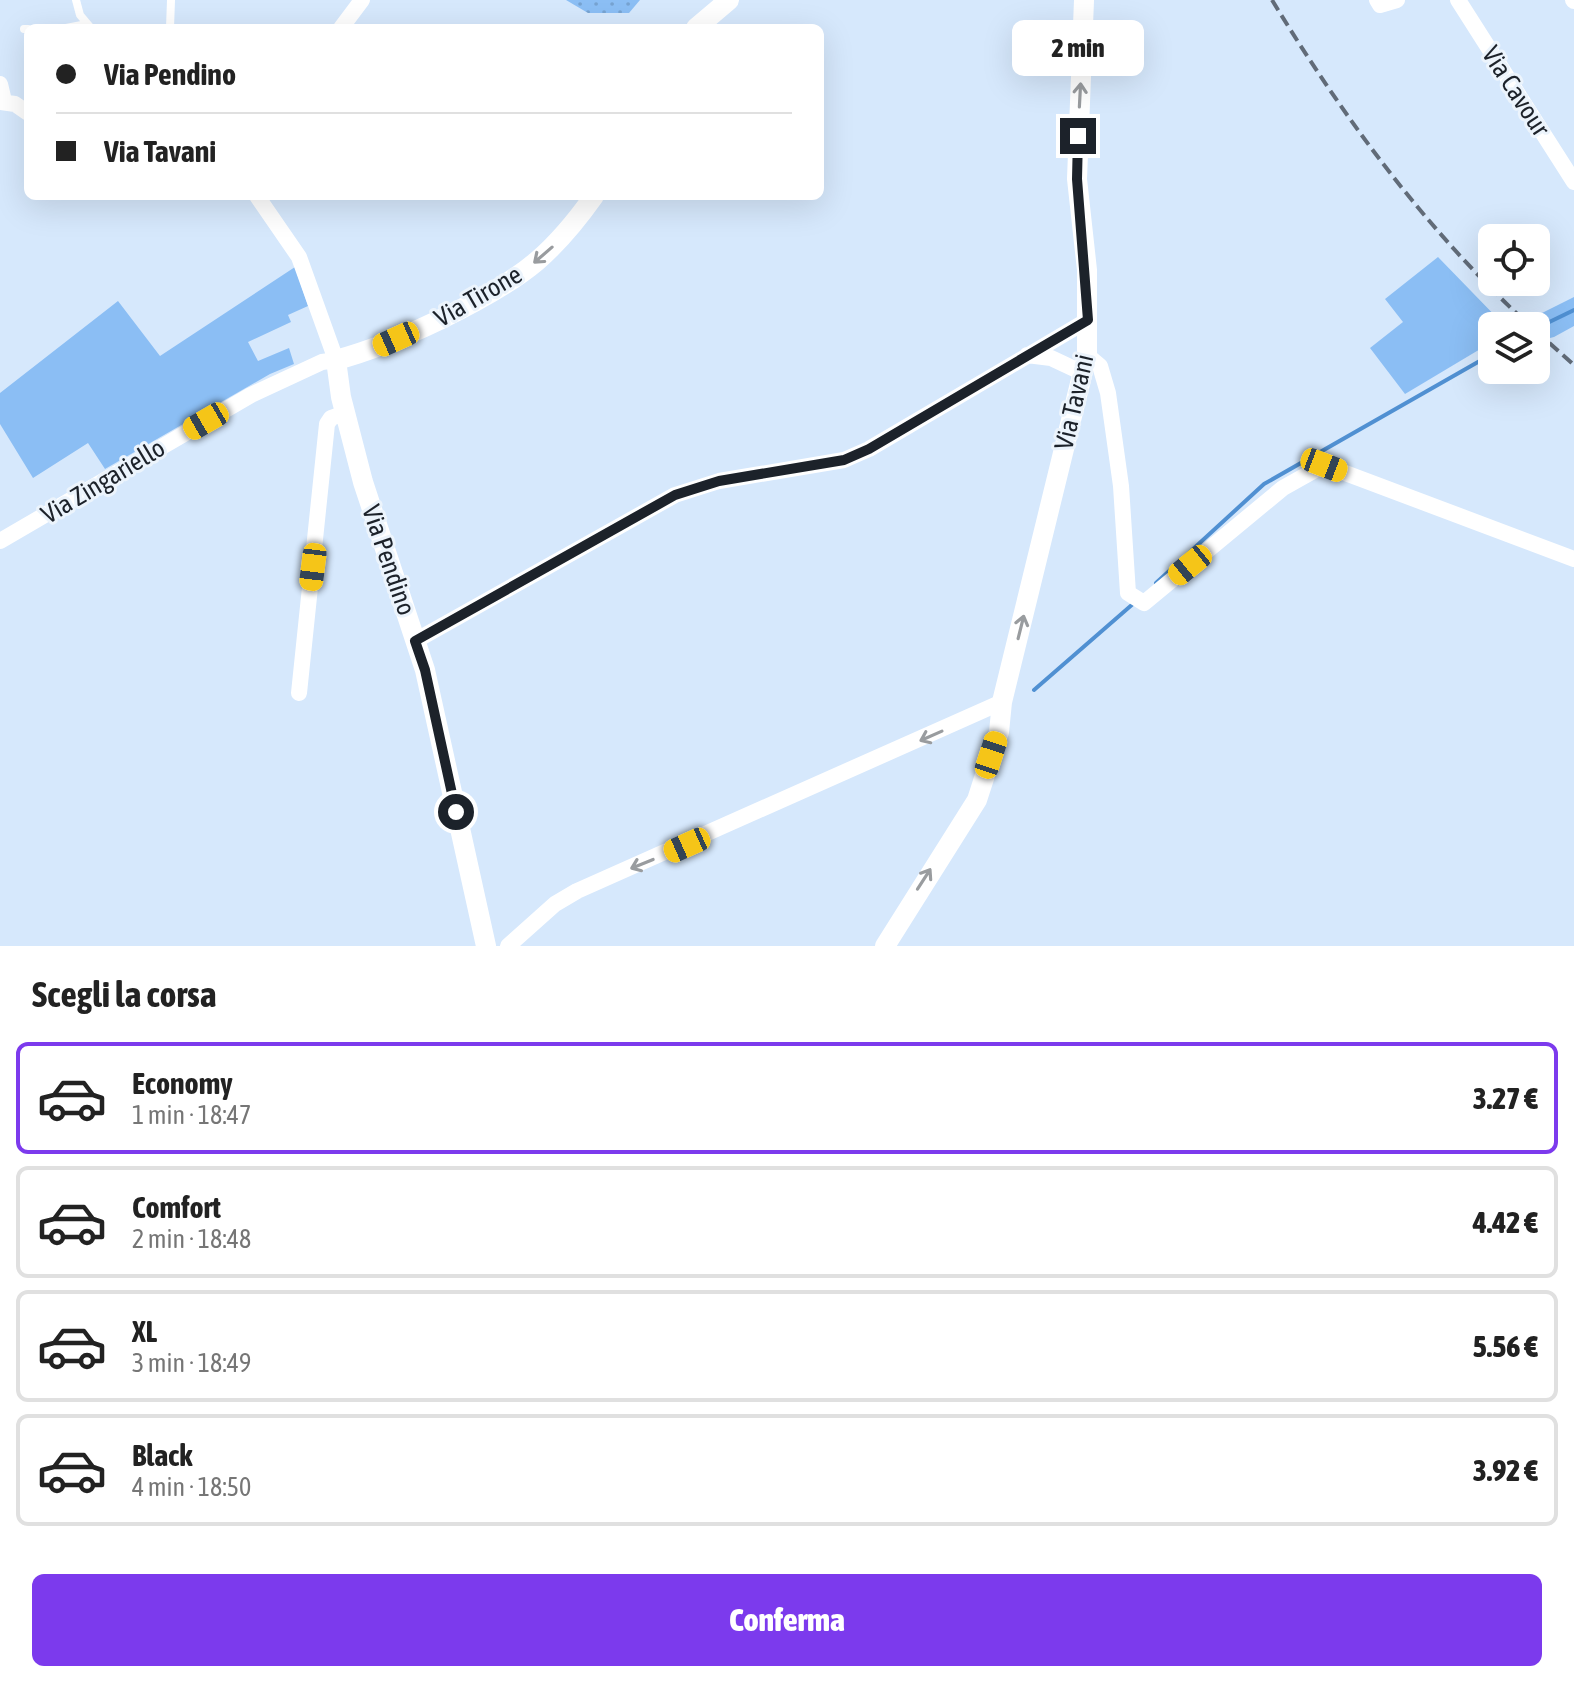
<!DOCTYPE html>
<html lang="it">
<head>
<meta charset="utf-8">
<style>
  :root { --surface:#fff; --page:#f6f6f6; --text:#222; --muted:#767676; --line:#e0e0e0; --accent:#7c3aed }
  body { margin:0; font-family:"Asap Condensed",sans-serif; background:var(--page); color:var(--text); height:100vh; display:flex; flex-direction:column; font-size:30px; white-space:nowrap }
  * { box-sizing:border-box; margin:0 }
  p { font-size:26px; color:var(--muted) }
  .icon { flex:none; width:44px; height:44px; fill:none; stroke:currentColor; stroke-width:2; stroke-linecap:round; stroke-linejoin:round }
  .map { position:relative; height:946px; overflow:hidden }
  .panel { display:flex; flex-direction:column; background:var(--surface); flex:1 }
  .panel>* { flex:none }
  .banner { position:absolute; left:24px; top:24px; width:800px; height:176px; border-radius:12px; box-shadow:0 8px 32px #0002; display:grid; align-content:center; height:176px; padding:0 32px; background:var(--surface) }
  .fabs { position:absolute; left:1478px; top:224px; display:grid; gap:16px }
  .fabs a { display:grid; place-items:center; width:72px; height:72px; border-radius:12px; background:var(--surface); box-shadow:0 8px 32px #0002; font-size:40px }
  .end { position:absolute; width:36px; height:36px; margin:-18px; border:10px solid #1c222a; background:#fff; box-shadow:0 0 0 4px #fff }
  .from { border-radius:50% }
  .bubble { position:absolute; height:56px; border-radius:12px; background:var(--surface); box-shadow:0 8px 32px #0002; font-size:26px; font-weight:800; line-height:56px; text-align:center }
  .car { position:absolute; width:24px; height:48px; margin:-24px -12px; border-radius:10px; box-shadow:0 0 6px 2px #0007; background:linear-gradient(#f5c518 24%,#345 0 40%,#f5c518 0 76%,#345 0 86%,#f5c518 0) }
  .banner b { display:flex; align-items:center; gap:28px; height:76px; font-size:30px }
  .banner b+b { border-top:2px solid var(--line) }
  .banner i { width:20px; height:20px; background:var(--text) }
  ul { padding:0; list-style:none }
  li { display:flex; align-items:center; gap:24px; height:112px; margin:0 16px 12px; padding:0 16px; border:4px solid var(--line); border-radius:12px }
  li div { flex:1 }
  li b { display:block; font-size:30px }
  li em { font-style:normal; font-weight:800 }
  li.active { border-color:var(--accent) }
  li>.icon { width:72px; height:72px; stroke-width:1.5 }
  h2 { padding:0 32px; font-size:36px; line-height:96px }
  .primary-button { display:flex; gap:16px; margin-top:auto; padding:16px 32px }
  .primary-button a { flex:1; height:92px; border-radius:12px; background:var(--accent); color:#fff; font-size:32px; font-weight:800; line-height:92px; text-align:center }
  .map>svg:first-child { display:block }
  .grass { fill:#8bbef4 }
  .garden { fill:url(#garden-dots) }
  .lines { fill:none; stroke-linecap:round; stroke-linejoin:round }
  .stream { stroke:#5090d2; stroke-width:4 }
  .service { stroke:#fff; stroke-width:8 }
  .minor { stroke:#fff; stroke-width:16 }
  .tertiary { stroke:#fff; stroke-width:20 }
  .rail { stroke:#616b78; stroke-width:4; stroke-dasharray:12 6; stroke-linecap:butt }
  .oneway { stroke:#999c9f }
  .route { stroke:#1c222a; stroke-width:10 }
  .labels { text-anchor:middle; stroke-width:6; stroke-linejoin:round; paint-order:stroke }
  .street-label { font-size:26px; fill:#1c222a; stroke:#ecf4fc }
</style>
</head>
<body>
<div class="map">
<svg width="1574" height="946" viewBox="0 0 1574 946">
  <defs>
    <pattern id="garden-dots" width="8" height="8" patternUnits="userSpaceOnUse" patternTransform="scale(2)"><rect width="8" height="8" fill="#8bbef4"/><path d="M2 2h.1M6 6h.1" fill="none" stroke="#77a3d1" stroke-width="1.8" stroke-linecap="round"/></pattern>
  </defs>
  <rect width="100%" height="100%" fill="#d6e8fc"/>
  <!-- grass -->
  <path class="grass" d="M1438,257L1505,326H1492V342L1405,394L1370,348L1403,322L1385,299Z
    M295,267L308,306L288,315L291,322L248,342L258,361L289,348L294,364L270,374L105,469L88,443L33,478L0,424V393L118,301L160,356Z
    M1574,297V326L1554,337L1550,338L1530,319Z"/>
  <!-- garden -->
  <path class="garden" d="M566,0H640L629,13H588Z"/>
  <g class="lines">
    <!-- stream -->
    <path class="stream" d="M1537,328L1574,310
      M1156,583L1264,484L1492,354
      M1034,690L1134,603"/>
    <!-- service -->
    <path class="service" d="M76,0L80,15L91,28
      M66,28L87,24
      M170,28L171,0
      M24,29H28"/>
    <!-- minor -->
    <path class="minor" d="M1377,0L1380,5L1397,0
      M1458,0L1574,182
      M1573,0L1574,1
      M341,28L362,0
      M0,84L4,101
      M0,102L15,104L28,113
      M1027,355L1051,358L1083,373
      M1087,355L1100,366L1108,393L1121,486L1128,593L1144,603L1283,488L1324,465L1574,559
      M0,541L251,395L322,362L336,360L299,257L257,196
      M415,641L675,495L719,481L844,460L869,449L1088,320
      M299,693L327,424L331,418L345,413
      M508,946L555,904L577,891L1002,702"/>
    <!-- tertiary -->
    <path class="tertiary" d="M696,28L729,0
      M486,946L425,670L363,482L341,397L336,360C393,345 492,299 537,261C559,242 577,220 594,196
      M885,946L977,800L999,732L1002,702L1087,355V270L1077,179L1084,0"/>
    <!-- rail -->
    <path class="rail" d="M1272,0C1345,120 1427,231 1530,326
      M1536,331L1574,365"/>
  </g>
  <!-- one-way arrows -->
  <defs><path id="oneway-shaft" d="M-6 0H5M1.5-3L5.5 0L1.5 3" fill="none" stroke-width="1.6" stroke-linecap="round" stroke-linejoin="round" transform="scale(2)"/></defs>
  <g class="oneway">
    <use href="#oneway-shaft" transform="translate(1080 95) rotate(-87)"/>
    <use href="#oneway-shaft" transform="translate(543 255) rotate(139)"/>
    <use href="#oneway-shaft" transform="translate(1021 627) rotate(-76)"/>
    <use href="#oneway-shaft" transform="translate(931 736) rotate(156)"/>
    <use href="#oneway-shaft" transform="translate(642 864) rotate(158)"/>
    <use href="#oneway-shaft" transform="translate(924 879) rotate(-57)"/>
  </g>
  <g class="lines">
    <!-- route -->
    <path class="route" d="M456,812L425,670L415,641L675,495L719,481L844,460L869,449L1088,320L1077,179L1078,136"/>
  </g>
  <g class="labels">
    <!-- street labels -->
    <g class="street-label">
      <text transform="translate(1516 91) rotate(57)" y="9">Via Cavour</text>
      <text transform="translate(478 296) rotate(-30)" y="9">Via Tirone</text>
      <text transform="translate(1074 402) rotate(-77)" y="9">Via Tavani</text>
      <text transform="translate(103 481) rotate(-31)" y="9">Via Zingariello</text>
      <text transform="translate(389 560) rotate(71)" y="9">Via Pendino</text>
    </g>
  </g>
</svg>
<div class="fabs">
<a><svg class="icon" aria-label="locate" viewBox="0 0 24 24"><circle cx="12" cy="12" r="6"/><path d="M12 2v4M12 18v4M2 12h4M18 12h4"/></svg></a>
<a><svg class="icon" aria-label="layers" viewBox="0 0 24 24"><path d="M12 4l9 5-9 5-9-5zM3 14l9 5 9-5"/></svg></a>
</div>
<i class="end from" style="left:456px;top:812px"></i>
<i class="end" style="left:1078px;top:136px"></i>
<div class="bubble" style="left:1012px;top:20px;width:132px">2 min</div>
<i class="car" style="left:396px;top:339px;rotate:246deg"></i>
<i class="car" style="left:206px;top:421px;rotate:240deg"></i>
<i class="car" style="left:1324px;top:465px;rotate:111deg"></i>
<i class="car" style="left:1190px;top:565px;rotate:231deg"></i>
<i class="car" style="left:313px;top:567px;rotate:187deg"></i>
<i class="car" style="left:991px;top:755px;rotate:18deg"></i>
<i class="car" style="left:687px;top:845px;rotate:246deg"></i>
<div class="banner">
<b><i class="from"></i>Via Pendino</b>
<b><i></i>Via Tavani</b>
</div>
</div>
<section class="panel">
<h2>Scegli la corsa</h2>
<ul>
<li class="active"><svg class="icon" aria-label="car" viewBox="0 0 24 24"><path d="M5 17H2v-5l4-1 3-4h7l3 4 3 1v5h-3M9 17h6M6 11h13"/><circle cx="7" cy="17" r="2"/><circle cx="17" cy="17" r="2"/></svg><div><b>Economy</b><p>1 min · 18:47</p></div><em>3.27 €</em></li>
<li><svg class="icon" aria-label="car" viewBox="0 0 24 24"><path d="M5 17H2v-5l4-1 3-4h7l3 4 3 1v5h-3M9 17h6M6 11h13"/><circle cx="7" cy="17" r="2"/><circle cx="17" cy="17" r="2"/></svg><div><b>Comfort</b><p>2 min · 18:48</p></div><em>4.42 €</em></li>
<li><svg class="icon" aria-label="car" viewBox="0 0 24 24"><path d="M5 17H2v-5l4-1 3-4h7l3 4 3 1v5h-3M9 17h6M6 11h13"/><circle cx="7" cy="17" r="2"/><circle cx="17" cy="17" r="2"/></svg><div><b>XL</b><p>3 min · 18:49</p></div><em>5.56 €</em></li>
<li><svg class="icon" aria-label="car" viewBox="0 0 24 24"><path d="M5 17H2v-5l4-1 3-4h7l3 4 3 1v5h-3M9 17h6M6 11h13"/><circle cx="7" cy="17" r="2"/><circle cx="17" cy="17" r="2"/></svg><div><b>Black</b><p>4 min · 18:50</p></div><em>3.92 €</em></li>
</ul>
<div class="primary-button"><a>Conferma</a></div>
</section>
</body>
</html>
